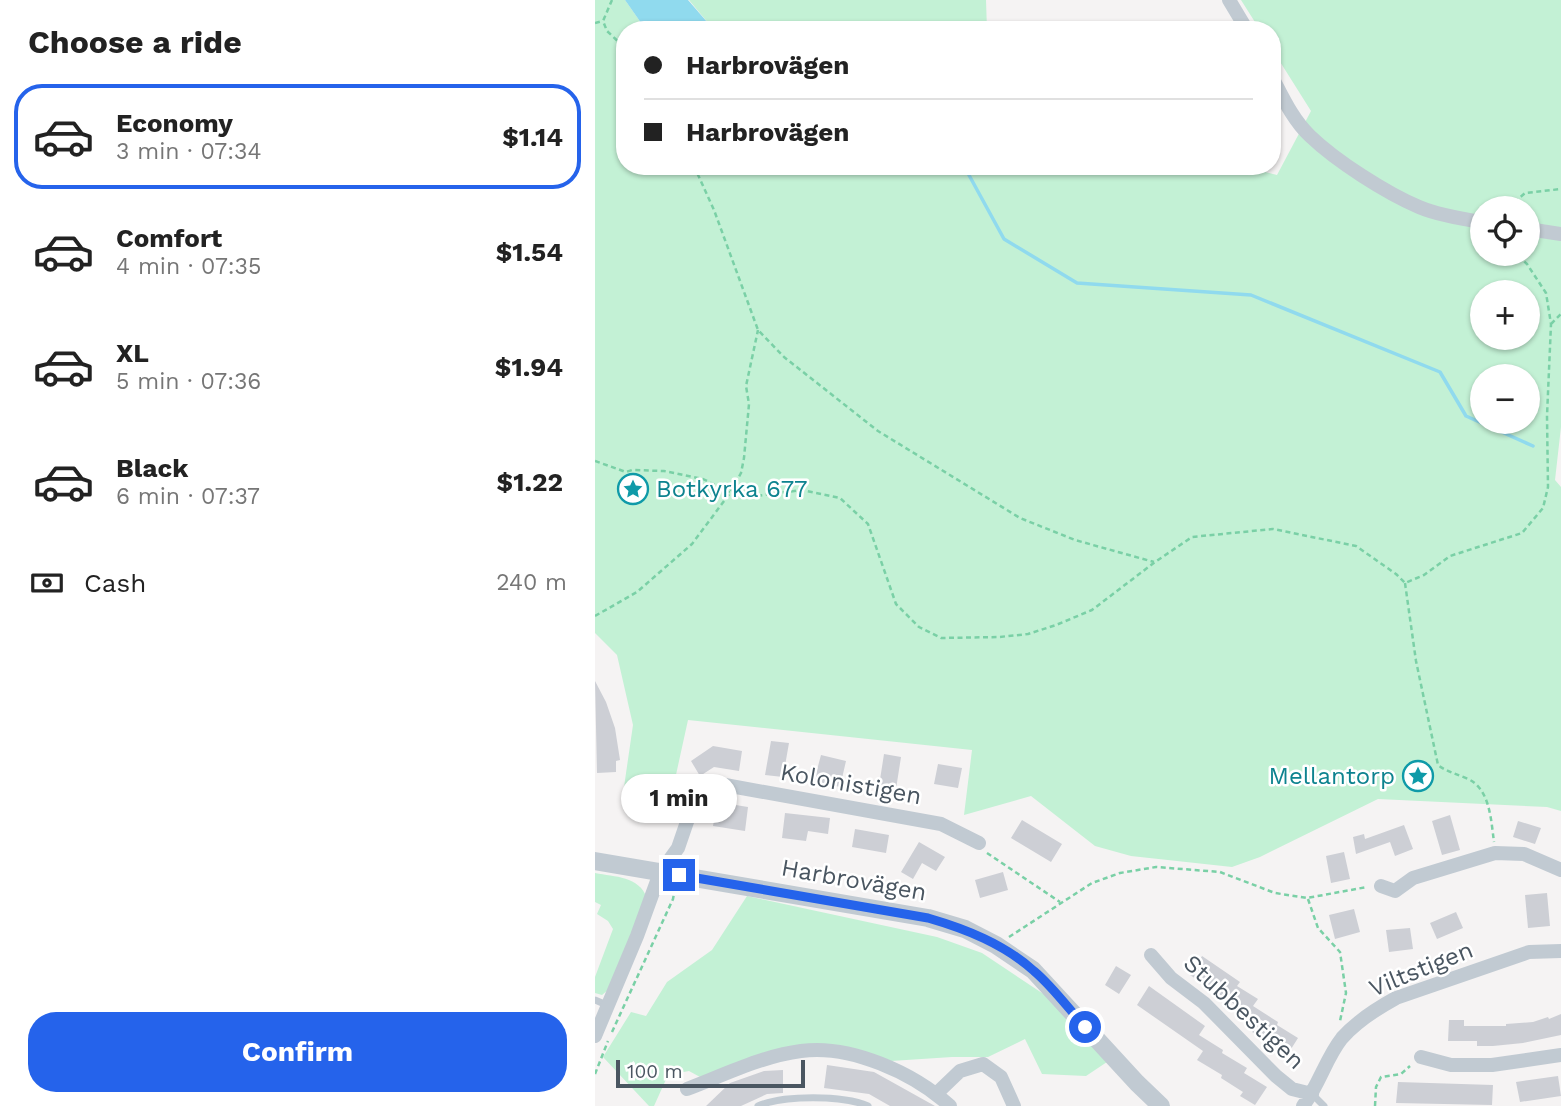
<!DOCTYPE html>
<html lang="en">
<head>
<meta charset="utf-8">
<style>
  :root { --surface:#fff; --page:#f2f2f2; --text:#222; --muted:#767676; --line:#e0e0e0; --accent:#2563eb }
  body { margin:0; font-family:"Work Sans",sans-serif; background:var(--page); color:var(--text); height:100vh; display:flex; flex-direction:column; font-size:26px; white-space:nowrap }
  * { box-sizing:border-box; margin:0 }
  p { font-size:23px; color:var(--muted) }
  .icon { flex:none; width:38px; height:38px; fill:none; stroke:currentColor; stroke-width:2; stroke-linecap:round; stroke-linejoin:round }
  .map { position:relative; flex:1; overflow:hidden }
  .sheet { display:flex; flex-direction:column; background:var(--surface); width:595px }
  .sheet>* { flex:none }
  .top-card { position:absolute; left:21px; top:21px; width:665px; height:154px; border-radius:28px; box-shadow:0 2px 5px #0004; display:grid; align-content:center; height:154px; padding:0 28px; background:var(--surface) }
  .fabs { position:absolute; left:875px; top:196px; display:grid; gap:14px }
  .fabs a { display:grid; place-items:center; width:70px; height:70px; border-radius:50%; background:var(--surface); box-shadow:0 2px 5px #0004; font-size:35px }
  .scale { position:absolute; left:21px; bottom:18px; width:189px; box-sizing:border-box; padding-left:7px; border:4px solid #4a5661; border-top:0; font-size:19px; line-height:24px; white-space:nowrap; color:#4a5661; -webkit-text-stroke:5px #fff; paint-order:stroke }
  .end { position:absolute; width:32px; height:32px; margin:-16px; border:9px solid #2563eb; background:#fff; box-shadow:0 0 0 4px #fff }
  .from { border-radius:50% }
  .bubble { position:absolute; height:49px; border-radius:24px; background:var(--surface); box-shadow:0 2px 5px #0004; font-size:23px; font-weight:700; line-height:49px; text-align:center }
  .top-card b { display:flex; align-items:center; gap:24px; height:66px; font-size:26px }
  .top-card b+b { border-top:2px solid var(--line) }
  .top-card i { width:18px; height:18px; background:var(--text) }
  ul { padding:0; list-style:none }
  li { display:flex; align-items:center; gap:21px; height:105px; margin:0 14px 10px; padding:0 14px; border:4px solid transparent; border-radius:28px }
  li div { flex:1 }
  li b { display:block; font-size:26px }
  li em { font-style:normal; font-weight:700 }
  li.current { border-color:var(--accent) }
  li>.icon { width:63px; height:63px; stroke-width:1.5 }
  h2 { padding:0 28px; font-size:32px; line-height:84px }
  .pay { display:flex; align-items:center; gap:18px; height:77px; padding:0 28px; font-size:26px }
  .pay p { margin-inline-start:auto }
  .button { display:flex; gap:14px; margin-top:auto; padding:14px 28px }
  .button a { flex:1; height:80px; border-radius:28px; background:var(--accent); color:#fff; font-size:28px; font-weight:700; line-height:80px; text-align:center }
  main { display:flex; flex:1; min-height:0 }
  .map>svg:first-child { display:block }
  .green { fill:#c3f1d5; fill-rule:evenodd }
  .water { fill:#90daee }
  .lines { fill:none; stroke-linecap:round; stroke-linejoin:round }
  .stream { stroke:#90daee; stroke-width:3.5 }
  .building { fill:#cdcfd5 }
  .path { stroke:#7ad0a6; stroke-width:2.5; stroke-dasharray:5 3.5; stroke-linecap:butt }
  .service { stroke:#c1cad2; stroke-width:7 }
  .minor { stroke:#c1cad2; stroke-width:14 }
  .tertiary { stroke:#c1cad2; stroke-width:18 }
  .route { stroke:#2563eb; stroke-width:9 }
  .labels { text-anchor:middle; stroke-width:5; stroke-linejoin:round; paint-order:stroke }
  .culture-label { font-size:24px; fill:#0d838f; stroke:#fff; text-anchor:start }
  .street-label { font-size:24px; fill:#4a5661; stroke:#fff }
</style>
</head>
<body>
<main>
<section class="sheet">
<h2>Choose a ride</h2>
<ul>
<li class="current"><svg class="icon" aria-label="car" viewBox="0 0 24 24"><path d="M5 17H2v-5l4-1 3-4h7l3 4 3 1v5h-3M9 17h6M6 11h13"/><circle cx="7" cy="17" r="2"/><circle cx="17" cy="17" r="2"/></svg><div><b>Economy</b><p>3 min · 07:34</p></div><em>$1.14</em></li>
<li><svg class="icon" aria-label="car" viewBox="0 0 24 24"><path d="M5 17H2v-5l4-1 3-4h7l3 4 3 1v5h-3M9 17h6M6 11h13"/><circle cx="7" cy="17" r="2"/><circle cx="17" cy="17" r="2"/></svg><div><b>Comfort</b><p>4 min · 07:35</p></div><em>$1.54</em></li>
<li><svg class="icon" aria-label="car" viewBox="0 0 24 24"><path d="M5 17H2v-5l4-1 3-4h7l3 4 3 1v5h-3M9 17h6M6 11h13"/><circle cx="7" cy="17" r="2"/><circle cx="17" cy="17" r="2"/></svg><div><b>XL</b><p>5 min · 07:36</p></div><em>$1.94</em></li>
<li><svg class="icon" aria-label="car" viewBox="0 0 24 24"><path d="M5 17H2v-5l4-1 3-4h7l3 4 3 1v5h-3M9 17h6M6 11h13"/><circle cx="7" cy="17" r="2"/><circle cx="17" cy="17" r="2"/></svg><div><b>Black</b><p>6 min · 07:37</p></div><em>$1.22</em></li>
</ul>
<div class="pay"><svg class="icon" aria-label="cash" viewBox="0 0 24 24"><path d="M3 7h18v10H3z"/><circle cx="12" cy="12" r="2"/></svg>Cash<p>240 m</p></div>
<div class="button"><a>Confirm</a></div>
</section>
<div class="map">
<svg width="966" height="1106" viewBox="0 0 966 1106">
  <rect width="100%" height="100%" fill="#f5f3f3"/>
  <!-- green -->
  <path class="green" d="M0,0H30L51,30H30V166H647L682,175L716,111L677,49V30H665L646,0H966V427L960,480L966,487V811L952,807L783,799L665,857L637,867L536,856L500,846L436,796L369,815L377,750L93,720L77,793L29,787L38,725L22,655L0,633ZM887,208H933V254H887ZM887,292H933V338H887ZM887,376H933V422H887Z
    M94,0H391L392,30H119Z
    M0,873C20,877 44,876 52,898L13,990L7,995L0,993V977L18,929L13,921L2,914L6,905L0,902Z
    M152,896L342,937L387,953L453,997L515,1060L491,1076L447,1074L430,1039L393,1057H357L296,1061L229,1045L105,1077L94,1071L73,1075L59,1106H54L8,1057L36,1012L51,1016L72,982L117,950Z"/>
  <!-- water -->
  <path class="water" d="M30,0H93L119,30H51Z"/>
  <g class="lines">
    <!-- stream -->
    <path class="stream" d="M369,166L409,239L482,283L656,295L845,372L871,416L938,446"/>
  </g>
  <!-- building -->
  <path class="building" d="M0,681L11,702L20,728L25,760L21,761V772L2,773Z
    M176,741L194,743L188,777L170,775Z
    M118,746L147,751L144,771L119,767L105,776L96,761Z
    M289,754L306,757L301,789L284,786Z
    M226,755L251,761L245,787L219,781Z
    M343,764L367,768L363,788L339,784Z
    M122,802L153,807L150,831L118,826Z
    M190,813L235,818L233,834L213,831L211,841L187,838Z
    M855,815L865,850L847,855L837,821Z
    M427,820L467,844L456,862L416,838Z
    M923,821L946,828L940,844L918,837Z
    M809,825L818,849L800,856L795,842L761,854L758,837L769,834L770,839Z
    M260,829L294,835L291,853L257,847Z
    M324,842L350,857L341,871L327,863L318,879L306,872Z
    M749,852L755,879L736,883L731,856Z
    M408,872L413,890L385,898L380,880Z
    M952,893L955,926L933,928L930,895Z
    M759,909L765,932L740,939L734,915Z
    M861,912L868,928L842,939L835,923Z
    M815,928L818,949L794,952L791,930Z
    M607,956L645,982L642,986L663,999L658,1006L683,1022L682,1025L703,1038L691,1057L677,1048L679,1045L657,1032L662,1024L637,1008L639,1004L595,975Z
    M521,966L536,975L524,994L510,985Z
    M554,986L610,1026L604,1035L628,1050L627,1053L652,1068L649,1073L672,1087L660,1105L645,1096L648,1092L626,1078L627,1075L602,1060L608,1051L542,1005Z
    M966,1014V1035L928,1043L898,1046H882V1041H853L854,1020H869V1026H911V1024L938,1022L953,1017L954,1019Z
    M232,1065L279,1072L340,1106H295L274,1094L229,1088Z
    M188,1070V1093L172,1094L146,1106H111L135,1083L169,1071Z
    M963,1076L966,1096L925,1102L921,1082Z
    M803,1082L898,1085L897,1105L801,1103Z"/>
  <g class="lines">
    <!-- path -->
    <path class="path" d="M17,0L8,21L12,31L30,48
      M0,23L8,21
      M99,166L119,210L163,330L189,357L283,431L425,518L480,540L559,562
      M913,208L930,193L966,189
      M956,324L966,314
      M0,461L31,472L37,470L69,471L108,479L146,498L207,490L245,498L273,524L301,604L324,627L346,638L404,637L433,634L461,625L497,610L560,562L597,537L678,529L761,546L801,574L810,583L829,575L855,556L927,533L948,508L953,487L952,416L956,324L951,293L932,264L921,254
      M810,583L821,661L843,765C852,772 862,774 873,779C895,789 896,820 899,842
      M0,616L42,592L97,544L135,493L146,473L149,458L154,404L151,386L163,330
      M392,853L465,902
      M713,899L723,928L745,952L751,993L745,1021
      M414,937L497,883L525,873L561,867L625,872L680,893L712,898L772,887
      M17,1032L78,899L80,888
      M0,1074L13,1041
      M780,1106L781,1087L786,1077L806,1074L815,1066"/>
    <!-- service -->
    <path class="service" d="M0,1000L14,1006
      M717,1094L729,1106
      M163,1106C188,1095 248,1095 273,1106"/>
    <!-- minor -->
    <path class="minor" d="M634,0L652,30
      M677,77C688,98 698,120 715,136C741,161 791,193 824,207C843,215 867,219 887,222
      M933,229L966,234
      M786,886L800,891L818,878L900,853L929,854L966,870
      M556,955L576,978L609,1003L681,1076L697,1089L717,1094
      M0,1036L42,936L65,873L83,848L94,816L103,800L114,789L130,785L346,824L384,843
      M826,1057L856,1065H897L966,1055
      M92,1089C129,1075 167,1056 206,1051C255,1044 319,1073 355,1106
      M341,1094L365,1071L388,1064L406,1077L419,1106
      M708,1106C724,1085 731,1058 747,1038C762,1021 781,1009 801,998L934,952L966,951"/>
    <!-- tertiary -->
    <path class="tertiary" d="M0,861L333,918L370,929L401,945L438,970L542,1083L566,1106"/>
  </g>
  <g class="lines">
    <!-- route -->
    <path class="route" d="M84,875L333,918C371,929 409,944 439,971C458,987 473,1008 490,1027"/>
  </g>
  <!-- icons -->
  <defs>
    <g id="sight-ring" transform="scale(1.575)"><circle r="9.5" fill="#fff" stroke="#0f9aa8" stroke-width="1.5"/><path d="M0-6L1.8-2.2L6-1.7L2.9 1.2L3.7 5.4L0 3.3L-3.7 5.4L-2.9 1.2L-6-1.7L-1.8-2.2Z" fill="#0f9aa8"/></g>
  </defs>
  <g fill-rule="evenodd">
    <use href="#sight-ring" x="38" y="489"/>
    <use href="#sight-ring" x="823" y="776"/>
  </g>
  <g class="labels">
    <!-- culture labels -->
    <g class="culture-label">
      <text x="61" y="497">Botkyrka 677</text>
      <text x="800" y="784" text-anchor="end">Mellantorp</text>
    </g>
    <!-- street labels -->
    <g class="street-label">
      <text transform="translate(256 784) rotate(10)" y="8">Kolonistigen</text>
      <text transform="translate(259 880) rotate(10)" y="8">Harbrovägen</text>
      <text transform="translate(826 969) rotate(-22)" y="8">Viltstigen</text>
      <text transform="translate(649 1012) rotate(43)" y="8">Stubbestigen</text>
    </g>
  </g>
</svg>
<div class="fabs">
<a><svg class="icon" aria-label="locate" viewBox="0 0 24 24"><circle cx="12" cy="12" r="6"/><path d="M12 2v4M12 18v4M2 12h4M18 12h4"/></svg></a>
<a>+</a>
<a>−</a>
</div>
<div class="scale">100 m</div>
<i class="end from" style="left:490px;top:1027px"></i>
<i class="end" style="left:84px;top:875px"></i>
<div class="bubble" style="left:26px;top:774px;width:116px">1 min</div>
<div class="top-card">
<b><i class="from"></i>Harbrovägen</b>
<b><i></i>Harbrovägen</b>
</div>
</div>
</main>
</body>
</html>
